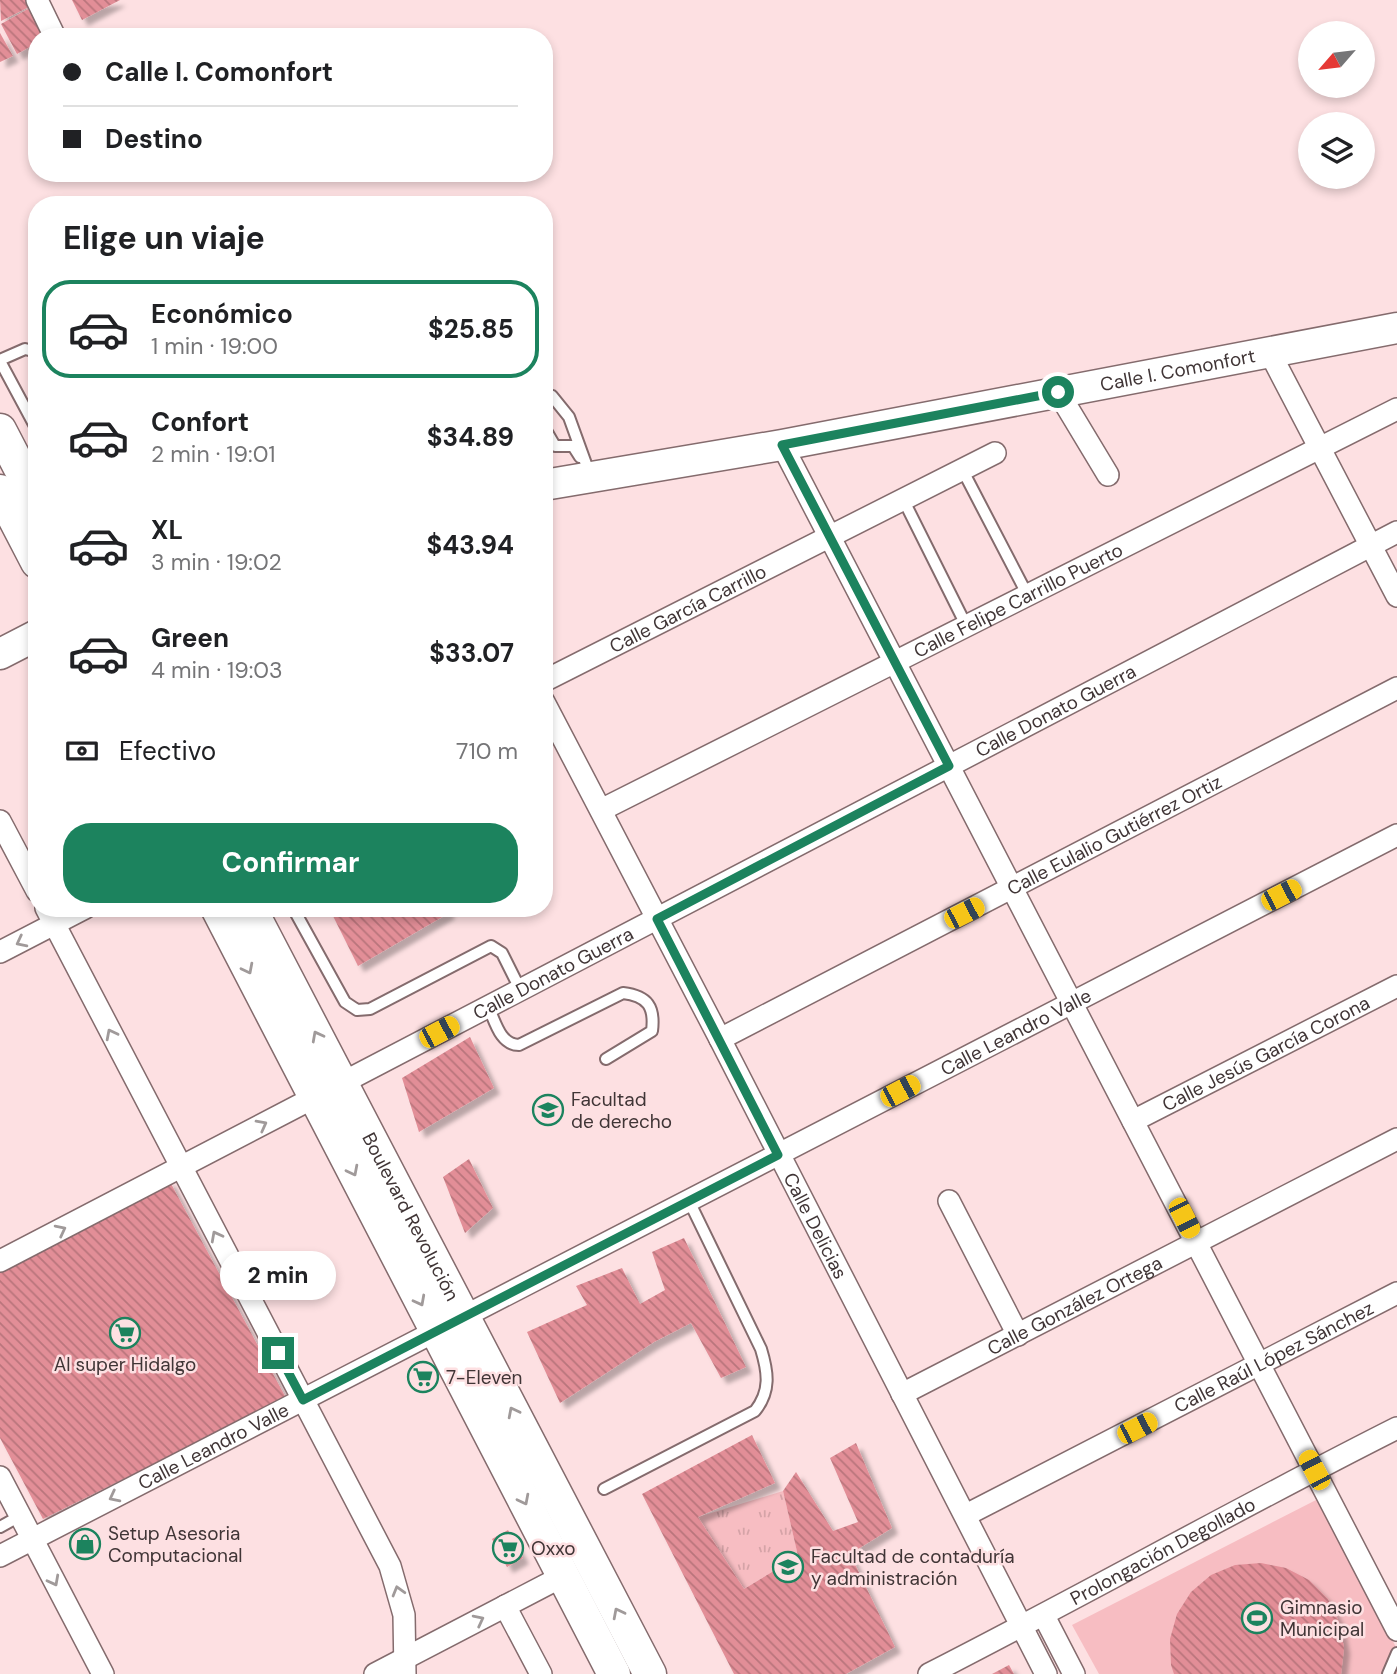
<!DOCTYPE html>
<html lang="es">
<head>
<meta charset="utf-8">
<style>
  :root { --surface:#fff; --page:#f2f2f2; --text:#202124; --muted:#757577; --line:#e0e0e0; --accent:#1c835e }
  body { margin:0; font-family:"DM Sans",sans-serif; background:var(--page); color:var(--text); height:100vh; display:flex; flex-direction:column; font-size:26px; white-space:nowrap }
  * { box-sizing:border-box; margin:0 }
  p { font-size:23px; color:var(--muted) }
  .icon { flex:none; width:38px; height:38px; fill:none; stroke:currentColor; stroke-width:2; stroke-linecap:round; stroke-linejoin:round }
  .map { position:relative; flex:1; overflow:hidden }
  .panel { position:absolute; left:28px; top:196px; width:525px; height:721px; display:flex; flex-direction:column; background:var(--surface); border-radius:28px; box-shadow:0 4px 10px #0003 }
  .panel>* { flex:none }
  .top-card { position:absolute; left:28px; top:28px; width:525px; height:154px; border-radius:28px; box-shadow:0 4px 10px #0003; display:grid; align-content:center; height:154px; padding:0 35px; background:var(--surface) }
  .needle { width:46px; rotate:242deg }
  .controls { position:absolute; left:1298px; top:21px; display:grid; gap:14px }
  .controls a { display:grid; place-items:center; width:77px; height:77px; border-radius:50%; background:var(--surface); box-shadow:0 4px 10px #0003; font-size:35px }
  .end { position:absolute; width:32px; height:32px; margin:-16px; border:9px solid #1c835e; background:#fff; box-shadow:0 0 0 4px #fff }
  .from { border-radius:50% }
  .bubble { position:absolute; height:49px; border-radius:24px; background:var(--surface); box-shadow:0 4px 10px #0003; font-size:23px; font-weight:700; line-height:49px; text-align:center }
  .car { position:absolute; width:21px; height:42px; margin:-21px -10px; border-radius:9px; box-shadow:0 0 5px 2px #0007; background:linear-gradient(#f5c518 24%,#345 0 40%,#f5c518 0 76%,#345 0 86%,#f5c518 0) }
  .top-card b { display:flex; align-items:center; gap:24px; height:66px; font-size:26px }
  .top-card b+b { border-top:2px solid var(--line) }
  .top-card i { width:18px; height:18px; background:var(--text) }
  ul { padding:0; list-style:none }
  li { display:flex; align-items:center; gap:21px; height:98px; margin:0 14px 10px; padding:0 21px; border:4px solid transparent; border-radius:28px }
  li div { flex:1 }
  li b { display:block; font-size:26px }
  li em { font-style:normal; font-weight:700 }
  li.active { border-color:var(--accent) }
  li>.icon { width:63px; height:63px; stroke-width:1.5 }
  h2 { padding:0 35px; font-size:32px; line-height:84px }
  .pay { display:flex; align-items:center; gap:18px; height:77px; padding:0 35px; font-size:26px }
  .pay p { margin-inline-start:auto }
  .action { display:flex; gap:14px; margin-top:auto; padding:14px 35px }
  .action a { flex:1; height:80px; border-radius:28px; background:var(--accent); color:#fff; font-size:28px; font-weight:700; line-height:80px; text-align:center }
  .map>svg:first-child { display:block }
  .grass { fill:url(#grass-tufts) }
  .garden { fill:#f7bdc2 }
  .building { fill:url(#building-back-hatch); filter:url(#shadow) }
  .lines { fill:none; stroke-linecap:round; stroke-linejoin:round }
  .lane-casing { stroke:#846b6d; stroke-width:14 }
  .street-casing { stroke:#846b6d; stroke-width:24 }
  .secondary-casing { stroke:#846b6d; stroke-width:33 }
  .primary-casing { stroke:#846b6d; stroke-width:35 }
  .lane { stroke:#fff; stroke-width:10 }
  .street { stroke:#fff; stroke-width:21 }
  .secondary { stroke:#fff; stroke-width:30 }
  .primary { stroke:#fff; stroke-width:32 }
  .oneway { stroke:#a09a9a }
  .route { stroke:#1c835e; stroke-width:9 }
  .labels { text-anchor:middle; stroke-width:5; stroke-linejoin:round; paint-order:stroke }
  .street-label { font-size:19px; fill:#403536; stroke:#fde0e2 }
  .poi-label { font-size:19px; fill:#403536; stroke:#fde0e2; text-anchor:start }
</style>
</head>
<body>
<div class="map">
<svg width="1397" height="1674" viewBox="0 0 1397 1674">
  <defs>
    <pattern id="grass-tufts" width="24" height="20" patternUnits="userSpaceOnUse" patternTransform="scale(1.75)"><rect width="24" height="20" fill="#f7bdc2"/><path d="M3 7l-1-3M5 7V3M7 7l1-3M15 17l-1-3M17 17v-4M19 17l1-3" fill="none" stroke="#d5a3a7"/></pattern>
    <pattern id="building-back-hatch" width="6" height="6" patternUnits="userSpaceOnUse" patternTransform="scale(1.75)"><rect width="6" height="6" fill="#e28e97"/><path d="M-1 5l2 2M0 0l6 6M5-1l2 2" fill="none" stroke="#b9757c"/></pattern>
    <filter id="shadow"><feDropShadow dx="6" dy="6" stdDeviation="2" flood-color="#0004"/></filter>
  </defs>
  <rect width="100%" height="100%" fill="#fde0e2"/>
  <!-- grass -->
  <path class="grass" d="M783,1491L798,1556L744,1589L698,1517Z"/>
  <!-- garden -->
  <path class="garden" d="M1318,1499L1397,1649V1674H1099L1072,1625Z"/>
  <!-- building -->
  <path class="building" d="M0,0H33L35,4L1,21Z
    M72,0H120L82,20Z
    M28,9L34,19L43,15L48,37H37V43L17,54L1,24Z
    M0,33L13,56L0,62Z
    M329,908H447L449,913L358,966Z
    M470,1037L494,1088L419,1132L402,1078Z
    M469,1159L493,1208L465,1233L443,1177Z
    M169,1180L286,1398L43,1519L0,1438V1268Z
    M684,1238L746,1367L721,1378L691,1323L654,1342L560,1403L527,1332L587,1305L576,1286L622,1268L640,1304L665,1290L652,1252Z
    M752,1435L775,1483L698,1517L744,1589L798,1556L783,1491L796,1472L833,1531L858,1522L830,1458L856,1443L892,1528L850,1554L895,1647L846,1674H734L642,1494Z
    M508,1530L523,1558L507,1567L492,1539Z
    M1261,1563L1286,1568L1309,1580L1328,1599L1339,1622L1344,1648L1341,1674H1174L1171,1665L1170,1639L1177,1614L1191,1592L1211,1575L1235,1565Z
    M1009,1665L1014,1674H992Z"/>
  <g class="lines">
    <!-- lane casing -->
    <g class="lane-casing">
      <path id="lane" d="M0,360L25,349L37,352
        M0,361L37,430
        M544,401L552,396L569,417L590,475
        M544,427L555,446H573L580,457
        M962,469L1027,594
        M903,499L966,625
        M293,908L345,1002L357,1010L370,1009L491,946L502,953L520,989
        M488,1006C495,1021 500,1045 519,1045L623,993C648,996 655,1007 652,1031L606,1059
        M604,1489L755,1411C771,1391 768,1372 761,1349L689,1201
        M0,1527L20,1516
        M1388,1674L1397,1653"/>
    </g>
    <!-- street casing -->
    <g class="street-casing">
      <g id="street">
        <path d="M37,0L55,37"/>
        <path d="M1270,353L1397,596"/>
        <path d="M1058,392L1108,475"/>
        <path d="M782,445L1397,1630"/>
        <path id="s1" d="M544,681L995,453"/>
        <path id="s2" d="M544,702L720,1039L1046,1674"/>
        <path id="s3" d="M601,810L1397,409"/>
        <path d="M0,821L37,891"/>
        <path d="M46,908L390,1566L404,1615L405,1674"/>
        <path d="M0,952L85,908"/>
        <path id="s4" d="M720,1039L1397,688"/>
        <path id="s5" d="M342,1083L1397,532"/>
        <path id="s6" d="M1133,1121L1397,986"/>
        <path d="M949,1201L1018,1335"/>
        <path d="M0,1261L315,1097"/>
        <path id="s7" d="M902,1394L1397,1139"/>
        <path d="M0,1477L103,1674"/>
        <path id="s8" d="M966,1515L1397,1293"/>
        <path id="s9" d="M0,1556L1397,835"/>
        <path d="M505,1606L541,1674"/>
        <path d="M1044,1616L1074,1674"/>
        <path d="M375,1674L563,1576"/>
        <path id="s10" d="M929,1674C1086,1594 1240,1507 1397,1428"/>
      </g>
    </g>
    <!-- secondary casing -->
    <g class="secondary-casing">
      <g id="secondary">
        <path id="s11" d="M544,485L782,445L1397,328"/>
        <path d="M0,654L37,635"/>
      </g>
    </g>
    <!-- primary casing -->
    <g class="primary-casing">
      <g id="primary">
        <path d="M0,430L37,501"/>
        <path d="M0,491L37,562"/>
        <path d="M217,908L614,1674"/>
        <path id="s12" d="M250,908L650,1674"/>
      </g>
    </g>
    <!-- lane -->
    <use href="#lane" class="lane"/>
    <!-- street -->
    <use href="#street" class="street"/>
    <!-- secondary -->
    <use href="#secondary" class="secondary"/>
    <!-- primary -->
    <use href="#primary" class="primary"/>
  </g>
  <!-- one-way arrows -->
  <defs><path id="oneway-chevron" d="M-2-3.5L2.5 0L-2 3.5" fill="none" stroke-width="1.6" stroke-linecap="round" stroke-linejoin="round" transform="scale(1.75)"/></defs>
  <g class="oneway">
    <use href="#oneway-chevron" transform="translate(21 942) rotate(153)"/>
    <use href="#oneway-chevron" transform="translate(248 969) rotate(63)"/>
    <use href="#oneway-chevron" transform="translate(111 1034) rotate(-117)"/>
    <use href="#oneway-chevron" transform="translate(317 1036) rotate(-118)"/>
    <use href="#oneway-chevron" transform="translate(262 1125) rotate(-28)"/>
    <use href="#oneway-chevron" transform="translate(353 1171) rotate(63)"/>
    <use href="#oneway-chevron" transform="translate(61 1230) rotate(-27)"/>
    <use href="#oneway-chevron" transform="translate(216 1236) rotate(-118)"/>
    <use href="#oneway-chevron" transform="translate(420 1301) rotate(62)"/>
    <use href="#oneway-chevron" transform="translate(513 1412) rotate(-117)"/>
    <use href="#oneway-chevron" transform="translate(114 1497) rotate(153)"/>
    <use href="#oneway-chevron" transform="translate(524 1500) rotate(63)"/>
    <use href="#oneway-chevron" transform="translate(54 1581) rotate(62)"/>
    <use href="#oneway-chevron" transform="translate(398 1591) rotate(-106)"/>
    <use href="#oneway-chevron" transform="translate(618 1613) rotate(-117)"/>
    <use href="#oneway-chevron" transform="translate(479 1620) rotate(-27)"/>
  </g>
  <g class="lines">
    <!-- route -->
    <path class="route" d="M278,1353L303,1400L778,1155L657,919L949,766L782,445L1058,392"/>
  </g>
  <!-- icons -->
  <defs>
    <g id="university-ring" transform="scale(1.575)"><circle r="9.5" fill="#fde0e2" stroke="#1c835e" stroke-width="1.5"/><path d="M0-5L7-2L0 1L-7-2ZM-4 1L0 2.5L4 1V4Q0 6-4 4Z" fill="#1c835e"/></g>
    <g id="supermarket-ring" transform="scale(1.575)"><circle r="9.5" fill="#fde0e2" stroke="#1c835e" stroke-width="1.5"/><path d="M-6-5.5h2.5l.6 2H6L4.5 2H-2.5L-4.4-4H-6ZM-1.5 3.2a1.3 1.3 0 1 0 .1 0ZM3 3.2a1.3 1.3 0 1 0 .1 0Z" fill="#1c835e"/></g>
    <g id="shop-ring" transform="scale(1.575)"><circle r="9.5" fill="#fde0e2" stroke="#1c835e" stroke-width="1.5"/><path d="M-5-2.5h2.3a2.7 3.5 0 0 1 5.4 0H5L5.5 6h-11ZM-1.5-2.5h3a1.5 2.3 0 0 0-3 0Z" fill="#1c835e"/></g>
    <g id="stadium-ring" transform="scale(1.575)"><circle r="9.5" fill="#fde0e2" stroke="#1c835e" stroke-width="1.5"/><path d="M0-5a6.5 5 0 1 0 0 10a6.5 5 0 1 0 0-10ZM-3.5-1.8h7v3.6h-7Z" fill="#1c835e"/></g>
  </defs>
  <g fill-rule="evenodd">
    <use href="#university-ring" x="548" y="1110"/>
    <use href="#supermarket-ring" x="125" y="1333"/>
    <use href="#supermarket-ring" x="423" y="1377"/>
    <use href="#shop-ring" x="85" y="1544"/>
    <use href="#supermarket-ring" x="508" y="1548"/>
    <use href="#university-ring" x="788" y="1567"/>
    <use href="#stadium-ring" x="1257" y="1618"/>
  </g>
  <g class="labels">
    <!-- street labels -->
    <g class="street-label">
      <text dy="7" stroke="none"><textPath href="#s11" startOffset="644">Calle I. Comonfort</textPath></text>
      <text dy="7" stroke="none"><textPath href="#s3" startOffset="467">Calle Felipe Carrillo Puerto</textPath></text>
      <text dy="7" stroke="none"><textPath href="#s1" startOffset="161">Calle García Carrillo</textPath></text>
      <text dy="7" stroke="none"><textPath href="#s5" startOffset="805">Calle Donato Guerra</textPath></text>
      <text dy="7" stroke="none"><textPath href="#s4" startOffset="444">Calle Eulalio Gutiérrez Ortiz</textPath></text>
      <text dy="7" stroke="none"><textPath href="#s5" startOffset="238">Calle Donato Guerra</textPath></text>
      <text dy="7" stroke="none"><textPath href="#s9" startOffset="1143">Calle Leandro Valle</textPath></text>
      <text dy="7" stroke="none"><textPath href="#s6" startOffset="149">Calle Jesús García Corona</textPath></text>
      <text dy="7" stroke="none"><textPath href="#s12" startOffset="348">Boulevard Revolución</textPath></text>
      <text dy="7" stroke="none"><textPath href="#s2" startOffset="590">Calle Delicias</textPath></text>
      <text dy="7" stroke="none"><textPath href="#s7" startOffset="194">Calle González Ortega</textPath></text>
      <text dy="7" stroke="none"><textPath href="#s8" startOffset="346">Calle Raúl López Sánchez</textPath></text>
      <text dy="7" stroke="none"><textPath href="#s9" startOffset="240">Calle Leandro Valle</textPath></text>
      <text dy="7" stroke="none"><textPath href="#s10" startOffset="264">Prolongación Degollado</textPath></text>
    </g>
    <!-- poi labels -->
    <g class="poi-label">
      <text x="571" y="1106">Facultad<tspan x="571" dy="22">de derecho</tspan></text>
      <text x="125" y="1371" text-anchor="middle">Al super Hidalgo</text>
      <text x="446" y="1384">7-Eleven</text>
      <text x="108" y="1540">Setup Asesoria<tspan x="108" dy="22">Computacional</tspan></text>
      <text x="531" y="1555">Oxxo</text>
      <text x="811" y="1563">Facultad de contaduría<tspan x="811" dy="22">y administración</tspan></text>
      <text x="1280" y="1614">Gimnasio<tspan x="1280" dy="22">Municipal</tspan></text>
    </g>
  </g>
</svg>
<div class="controls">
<a><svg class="needle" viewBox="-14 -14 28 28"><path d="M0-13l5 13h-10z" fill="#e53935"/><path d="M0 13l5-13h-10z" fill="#757577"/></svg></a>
<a><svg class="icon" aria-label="layers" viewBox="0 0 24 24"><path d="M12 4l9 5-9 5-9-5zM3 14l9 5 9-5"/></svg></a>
</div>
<i class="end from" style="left:1058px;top:392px"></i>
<i class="end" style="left:278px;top:1353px"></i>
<div class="bubble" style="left:220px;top:1251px;width:116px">2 min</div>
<i class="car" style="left:1281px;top:895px;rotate:63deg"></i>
<i class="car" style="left:964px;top:913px;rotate:63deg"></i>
<i class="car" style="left:439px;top:1032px;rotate:62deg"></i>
<i class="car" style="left:900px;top:1091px;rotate:62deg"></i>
<i class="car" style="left:1184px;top:1218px;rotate:153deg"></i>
<i class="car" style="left:1137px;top:1428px;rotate:63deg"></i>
<i class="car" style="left:1314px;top:1470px;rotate:332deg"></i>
<div class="top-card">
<b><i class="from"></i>Calle I. Comonfort</b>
<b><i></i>Destino</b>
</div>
<section class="panel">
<h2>Elige un viaje</h2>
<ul>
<li class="active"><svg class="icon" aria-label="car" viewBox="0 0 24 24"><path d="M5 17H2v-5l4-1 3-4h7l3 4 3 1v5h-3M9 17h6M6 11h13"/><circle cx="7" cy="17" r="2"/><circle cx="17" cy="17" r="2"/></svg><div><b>Económico</b><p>1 min · 19:00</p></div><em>$25.85</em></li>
<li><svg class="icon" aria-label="car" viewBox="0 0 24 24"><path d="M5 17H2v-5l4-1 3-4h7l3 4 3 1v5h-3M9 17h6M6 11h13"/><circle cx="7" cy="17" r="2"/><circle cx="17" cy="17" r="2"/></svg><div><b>Confort</b><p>2 min · 19:01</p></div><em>$34.89</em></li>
<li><svg class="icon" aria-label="car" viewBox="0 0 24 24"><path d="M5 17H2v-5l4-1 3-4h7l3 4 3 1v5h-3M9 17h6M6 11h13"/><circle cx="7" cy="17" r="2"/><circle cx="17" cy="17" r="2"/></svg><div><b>XL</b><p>3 min · 19:02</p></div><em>$43.94</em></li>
<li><svg class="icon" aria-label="car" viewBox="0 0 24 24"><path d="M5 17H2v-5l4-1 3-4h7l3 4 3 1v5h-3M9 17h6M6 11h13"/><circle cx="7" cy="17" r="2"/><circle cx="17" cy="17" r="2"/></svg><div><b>Green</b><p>4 min · 19:03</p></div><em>$33.07</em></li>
</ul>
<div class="pay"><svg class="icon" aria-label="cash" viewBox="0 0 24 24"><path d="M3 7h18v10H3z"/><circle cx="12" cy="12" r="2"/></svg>Efectivo<p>710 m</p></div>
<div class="action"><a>Confirmar</a></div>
</section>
</div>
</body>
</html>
